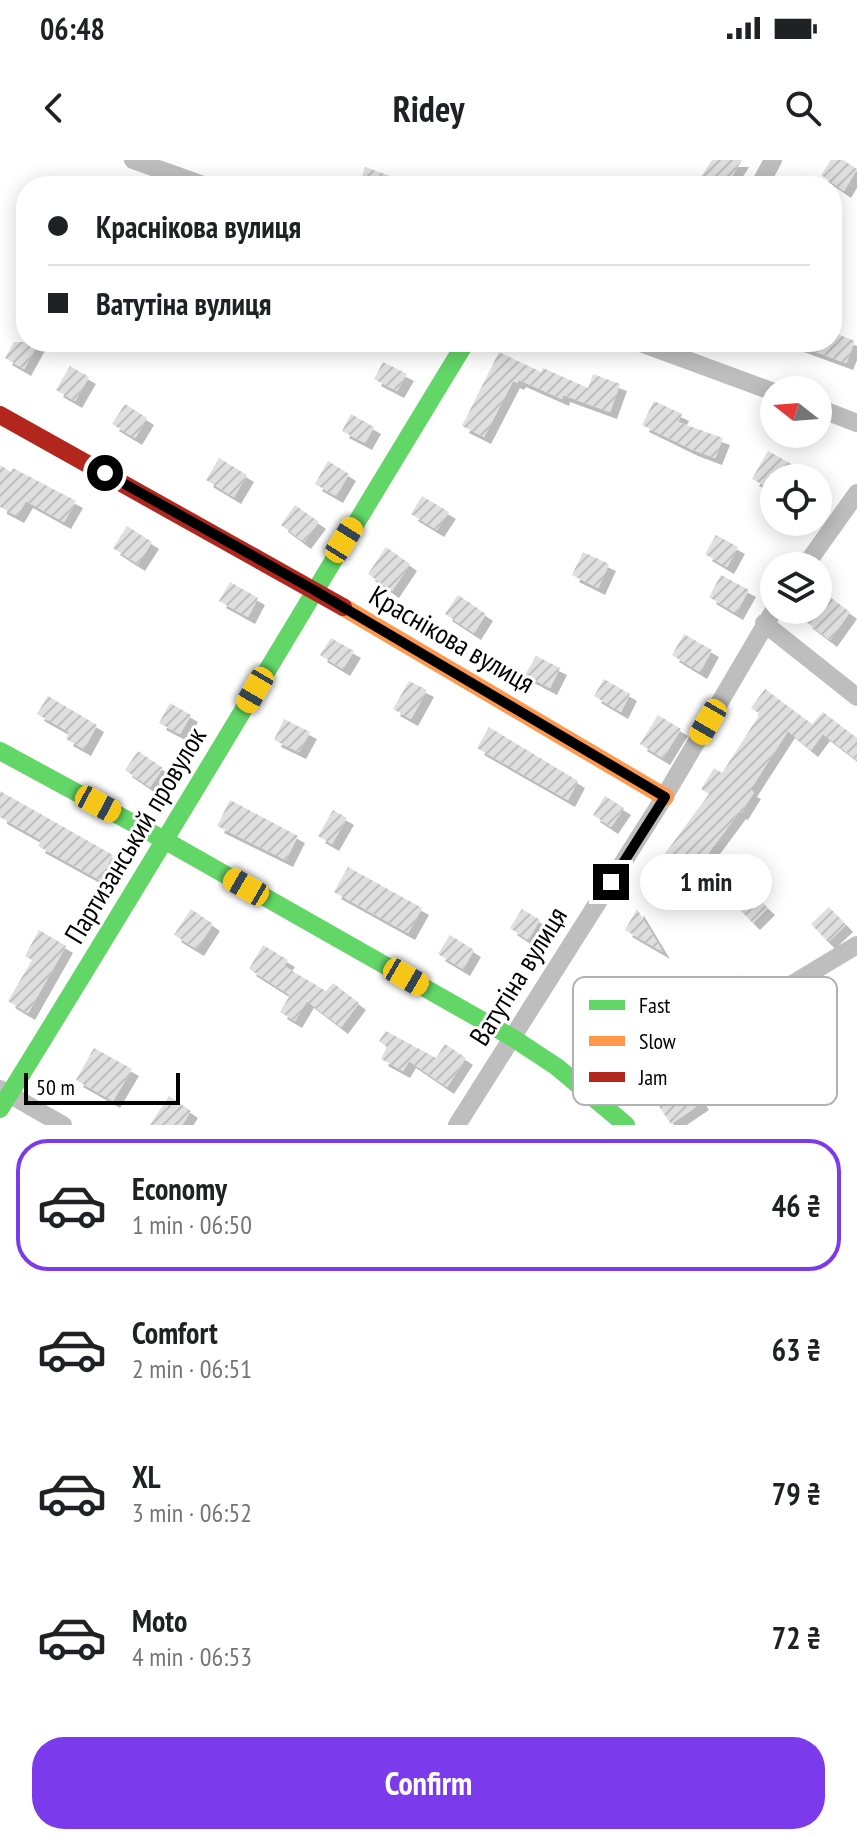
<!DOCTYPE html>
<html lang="en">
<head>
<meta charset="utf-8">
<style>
  :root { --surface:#fff; --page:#f6f6f6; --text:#202124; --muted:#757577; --line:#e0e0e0; --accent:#7c3aed }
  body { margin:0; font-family:"PT Sans Narrow",sans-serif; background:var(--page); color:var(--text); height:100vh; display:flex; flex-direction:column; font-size:30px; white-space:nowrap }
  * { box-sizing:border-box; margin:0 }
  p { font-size:26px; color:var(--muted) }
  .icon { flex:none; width:44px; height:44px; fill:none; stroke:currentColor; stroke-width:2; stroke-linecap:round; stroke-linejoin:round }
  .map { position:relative; height:965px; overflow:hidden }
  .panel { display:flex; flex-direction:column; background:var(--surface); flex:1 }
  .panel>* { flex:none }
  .top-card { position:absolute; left:16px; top:16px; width:826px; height:176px; border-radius:32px; box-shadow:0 4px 20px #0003; display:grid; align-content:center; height:176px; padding:0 32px; background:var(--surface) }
  .needle { width:52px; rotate:287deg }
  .tools { position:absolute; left:760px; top:216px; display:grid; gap:16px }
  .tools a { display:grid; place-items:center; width:72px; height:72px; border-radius:50%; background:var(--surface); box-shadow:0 4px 20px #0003; font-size:40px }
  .scale { position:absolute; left:24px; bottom:20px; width:156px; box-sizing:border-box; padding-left:8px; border:4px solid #000; border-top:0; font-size:22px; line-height:28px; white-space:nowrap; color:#000; -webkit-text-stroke:6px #fff; paint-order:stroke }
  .end { position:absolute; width:36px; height:36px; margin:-18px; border:10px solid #000; background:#fff; box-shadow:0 0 0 4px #fff }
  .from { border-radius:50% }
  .bubble { position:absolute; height:56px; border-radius:28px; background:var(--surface); box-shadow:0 4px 20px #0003; font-size:26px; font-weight:600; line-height:56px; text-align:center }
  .car { position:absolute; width:24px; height:48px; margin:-24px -12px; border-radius:10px; box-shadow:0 0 6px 2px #0007; background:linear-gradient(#f5c518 24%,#345 0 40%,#f5c518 0 76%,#345 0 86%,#f5c518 0) }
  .top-card b { display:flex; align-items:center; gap:28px; height:76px; font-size:30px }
  .top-card b+b { border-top:2px solid var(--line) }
  .top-card i { width:20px; height:20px; background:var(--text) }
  ul { padding:14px 0 0; list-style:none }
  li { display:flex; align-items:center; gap:24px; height:132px; margin:0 16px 12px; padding:0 16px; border:4px solid transparent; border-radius:32px }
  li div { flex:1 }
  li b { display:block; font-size:30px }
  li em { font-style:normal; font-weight:600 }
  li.current { border-color:var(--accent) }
  li>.icon { width:72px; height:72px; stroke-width:1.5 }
  .primary-button { display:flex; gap:16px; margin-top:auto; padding:16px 32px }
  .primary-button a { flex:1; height:92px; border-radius:32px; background:var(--accent); color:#fff; font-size:32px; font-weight:600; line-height:92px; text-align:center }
  .status { display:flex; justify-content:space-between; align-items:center; height:56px; padding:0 40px; background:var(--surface); direction:ltr }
  .status svg { height:22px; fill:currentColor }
  header { display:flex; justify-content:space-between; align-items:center; height:104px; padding:0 32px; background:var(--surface); font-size:36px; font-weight:600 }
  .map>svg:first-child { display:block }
  .building { fill:url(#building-hatch); filter:url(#shadow) }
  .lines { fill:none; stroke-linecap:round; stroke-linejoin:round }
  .street { stroke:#bebebe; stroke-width:18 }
  .fast { stroke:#63d668; stroke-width:18 }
  .slow { stroke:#ff974d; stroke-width:18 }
  .jam { stroke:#b3261e; stroke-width:18 }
  .route { stroke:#000; stroke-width:10 }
  .labels { text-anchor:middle; stroke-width:6; stroke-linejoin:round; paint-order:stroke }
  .street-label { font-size:28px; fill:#000; stroke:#fff }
  .key { fill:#fff; stroke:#b2b2b2; stroke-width:2 }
  .key-label { font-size:22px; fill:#000 }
</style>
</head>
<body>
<div class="status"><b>06:48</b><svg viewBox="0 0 49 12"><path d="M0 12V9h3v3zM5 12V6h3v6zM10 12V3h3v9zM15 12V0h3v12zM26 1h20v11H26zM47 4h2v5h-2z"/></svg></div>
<header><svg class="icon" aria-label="back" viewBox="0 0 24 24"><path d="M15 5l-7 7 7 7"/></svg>Ridey<svg class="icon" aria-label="search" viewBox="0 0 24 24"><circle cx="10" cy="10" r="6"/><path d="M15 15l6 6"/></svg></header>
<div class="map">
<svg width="857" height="965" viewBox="0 0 857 965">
  <defs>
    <pattern id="building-hatch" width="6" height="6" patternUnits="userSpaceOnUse" patternTransform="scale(2)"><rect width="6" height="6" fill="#dfdfdf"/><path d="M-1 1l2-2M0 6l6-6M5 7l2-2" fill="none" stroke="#bebebe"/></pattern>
    <filter id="shadow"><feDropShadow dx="7" dy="7" stdDeviation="0" flood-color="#0004"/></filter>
  </defs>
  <rect width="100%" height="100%" fill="#fff"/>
  <!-- building -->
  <path class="building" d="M712,0H742L726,26H695Z
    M831,0H843L857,9L844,31L821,15Z
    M365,7L413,24L412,26H359Z
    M832,172L855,181L846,203L794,184L832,182Z
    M14,182H39L24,209L5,198Z
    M499,192L541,212L543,208L588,228L593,214L620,224L610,252L563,235L562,239L519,220L517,223L513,221L484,277L462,266Z
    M383,202L407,214L397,231L374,219Z
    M70,206L89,217L75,241L56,230Z
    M654,241L682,254L678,262L723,278L715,298L691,289L642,265Z
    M125,244L147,258L135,278L112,264Z
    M351,254L374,267L365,283L342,271Z
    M768,291L816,318H774V331L752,319Z
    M219,298L247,315L234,337L206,320Z
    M328,301L349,314L336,336L315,324Z
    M0,305L11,312L13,308L76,341L64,362L26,341L17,356L0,347Z
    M422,336L449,352L437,370L411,354Z
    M295,345L319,362L304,382L281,365Z
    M127,366L152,382L138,404L113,388Z
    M716,375L738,387L727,407L705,394Z
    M386,387L410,404L392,431L368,414Z
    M583,392L609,404L598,428L572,415Z
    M721,415L749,430L736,453L709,437Z
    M230,422L258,438L248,457L219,441Z
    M826,434L850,452L830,480L805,461L814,450H818V444Z
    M458,435L486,454L474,473L445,454Z
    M684,474L712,490L700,512L672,495Z
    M331,478L354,491L343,509L320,495Z
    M536,496L560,508L550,528L525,515Z
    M604,519L630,534L621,552L594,536Z
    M409,521L427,530L411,559L393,549Z
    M765,529L812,564L823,552L857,578V600L823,574L811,590L788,571L750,630L754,632L741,653L739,652L693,714L682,706L665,728L653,735L641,726L709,634L701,629L714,608L722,613L760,554L751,548Z
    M48,536L97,565L84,589L66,579L69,572L37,554Z
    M170,543L191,555L180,574L159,563Z
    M658,555L681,569L663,598L640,584Z
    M284,559L310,572L299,592L274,580Z
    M489,567L578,621L568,640L477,588Z
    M138,591L163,608L150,627L125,610Z
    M0,631L113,695L100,720L38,686L41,680L0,657Z
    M605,636L624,648L611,667L593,655Z
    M230,640L298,676L286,700L217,666Z
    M333,650L347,658L332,684L318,676Z
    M348,707L422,748L408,773L334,732Z
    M753,734L768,748L753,763L739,749Z
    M829,747L846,765L828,782L811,764Z
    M191,749L213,764L197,789L174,775Z
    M522,749L540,760L528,780L510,768Z
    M637,749L663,792L625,770Z
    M39,770L66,786L28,853L8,841L32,800L25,796Z
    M450,775L474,790L463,809L438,794Z
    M263,785L288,800L284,806L326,831L333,823L359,843L341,867L307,841L295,861L280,852L290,835L249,809Z
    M739,815L752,834L732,846L720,827Z
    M386,871L436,898L445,884L466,898L447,927L409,901L403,911L381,899L387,887L379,881Z
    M94,888L132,909L113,941L76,920Z
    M687,920L702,943L671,964L656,942Z
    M169,936L191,951L182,965H150Z"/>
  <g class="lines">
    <!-- street -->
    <path class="street" d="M133,0L206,26
      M759,26L773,0
      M638,182L774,232
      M818,248L857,263
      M805,406L857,333
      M764,463L857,537
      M0,929L63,965
      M603,946L703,878L857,785
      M457,965L660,644L774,450"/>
    <!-- fast -->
    <path class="fast" d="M0,591L166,681L513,878L557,907L626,965
      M0,949C158,695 310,437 466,182"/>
    <!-- slow -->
    <path class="slow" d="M343,447L665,637"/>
    <!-- jam -->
    <path class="jam" d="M0,255L343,447"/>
  </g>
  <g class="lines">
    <!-- route -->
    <path class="route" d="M105,313L314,430L665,637L611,722"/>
  </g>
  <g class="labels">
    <!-- street labels -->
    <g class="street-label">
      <text transform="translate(452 479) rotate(30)" y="10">Краснікова вулиця</text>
      <text transform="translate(135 675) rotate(-59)" y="10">Партизанський провулок</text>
      <text transform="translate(518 816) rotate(-58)" y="10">Ватутіна вулиця</text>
    </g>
  </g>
  <!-- legend -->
  <rect x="573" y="817" width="264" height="128" rx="12" class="key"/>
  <rect x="589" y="840" width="36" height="10" fill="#63d668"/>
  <rect x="589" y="876" width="36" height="10" fill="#ff974d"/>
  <rect x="589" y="912" width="36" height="10" fill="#b3261e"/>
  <g class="key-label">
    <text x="639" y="853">Fast</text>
    <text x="639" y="889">Slow</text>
    <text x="639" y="925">Jam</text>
  </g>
</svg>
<div class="tools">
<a><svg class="needle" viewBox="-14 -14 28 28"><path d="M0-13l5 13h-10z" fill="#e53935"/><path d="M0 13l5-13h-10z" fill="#757577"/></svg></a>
<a><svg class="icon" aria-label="locate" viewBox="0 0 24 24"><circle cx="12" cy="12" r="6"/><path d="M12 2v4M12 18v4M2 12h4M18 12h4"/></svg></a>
<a><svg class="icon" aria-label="layers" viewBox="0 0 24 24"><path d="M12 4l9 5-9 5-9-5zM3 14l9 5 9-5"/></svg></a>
</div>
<div class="scale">50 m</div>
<i class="end from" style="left:105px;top:313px"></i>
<i class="end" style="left:611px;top:722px"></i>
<div class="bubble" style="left:640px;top:694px;width:132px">1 min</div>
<i class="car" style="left:344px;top:380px;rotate:32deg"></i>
<i class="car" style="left:255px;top:530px;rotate:210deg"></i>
<i class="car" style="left:708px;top:562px;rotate:210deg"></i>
<i class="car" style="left:98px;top:644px;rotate:118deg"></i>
<i class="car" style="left:246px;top:727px;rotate:300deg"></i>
<i class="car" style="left:406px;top:817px;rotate:120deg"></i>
<div class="top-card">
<b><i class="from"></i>Краснікова вулиця</b>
<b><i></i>Ватутіна вулиця</b>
</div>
</div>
<section class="panel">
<ul>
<li class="current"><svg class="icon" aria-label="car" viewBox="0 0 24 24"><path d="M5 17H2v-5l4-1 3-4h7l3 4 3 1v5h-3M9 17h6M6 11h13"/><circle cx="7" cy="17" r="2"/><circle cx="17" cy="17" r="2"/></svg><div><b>Economy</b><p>1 min · 06:50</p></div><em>46 ₴</em></li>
<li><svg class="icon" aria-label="car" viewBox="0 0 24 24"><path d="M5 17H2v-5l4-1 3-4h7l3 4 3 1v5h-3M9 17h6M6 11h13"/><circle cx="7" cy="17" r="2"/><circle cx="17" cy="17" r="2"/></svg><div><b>Comfort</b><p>2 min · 06:51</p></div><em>63 ₴</em></li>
<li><svg class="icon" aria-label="car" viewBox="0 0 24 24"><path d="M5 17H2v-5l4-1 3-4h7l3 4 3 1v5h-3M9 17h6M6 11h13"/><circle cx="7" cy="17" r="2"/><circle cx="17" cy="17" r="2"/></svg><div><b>XL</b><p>3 min · 06:52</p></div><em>79 ₴</em></li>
<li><svg class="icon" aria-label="car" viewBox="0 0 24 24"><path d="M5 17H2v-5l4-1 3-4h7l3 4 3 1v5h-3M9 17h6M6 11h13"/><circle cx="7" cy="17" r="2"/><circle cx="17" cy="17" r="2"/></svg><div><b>Moto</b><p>4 min · 06:53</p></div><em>72 ₴</em></li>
</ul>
<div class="primary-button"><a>Confirm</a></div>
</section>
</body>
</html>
